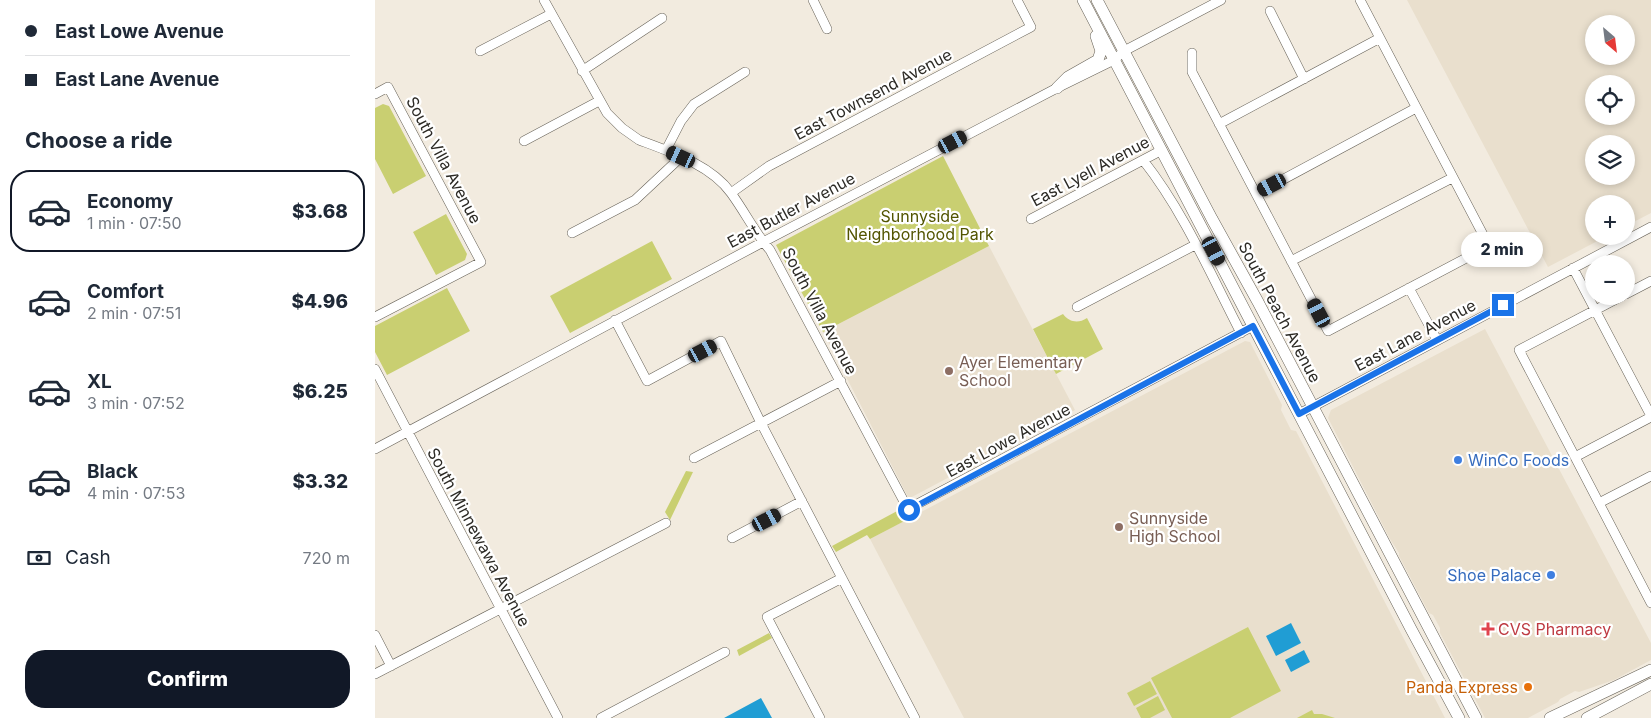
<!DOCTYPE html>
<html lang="en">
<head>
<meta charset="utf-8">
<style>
  :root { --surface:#fff; --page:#f6f6f7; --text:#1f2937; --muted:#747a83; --line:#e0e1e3; --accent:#111827 }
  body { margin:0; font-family:Inter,sans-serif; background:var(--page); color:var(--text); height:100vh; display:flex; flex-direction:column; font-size:19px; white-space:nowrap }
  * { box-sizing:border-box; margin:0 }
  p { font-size:16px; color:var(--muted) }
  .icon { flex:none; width:28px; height:28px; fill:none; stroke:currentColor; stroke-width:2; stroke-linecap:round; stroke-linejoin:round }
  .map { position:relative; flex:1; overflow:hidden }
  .panel { display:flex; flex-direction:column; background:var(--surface); width:375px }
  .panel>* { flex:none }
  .top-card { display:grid; align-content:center; height:110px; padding:0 25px; background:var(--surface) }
  .needle { width:32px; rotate:152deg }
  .fabs { position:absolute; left:1210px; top:15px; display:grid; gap:10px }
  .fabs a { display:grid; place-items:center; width:50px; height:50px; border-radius:50%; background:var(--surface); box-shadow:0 2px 8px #0003; font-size:25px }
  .end { position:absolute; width:22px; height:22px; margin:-11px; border:6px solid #1a73e8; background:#fff; box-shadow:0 0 0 2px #fff }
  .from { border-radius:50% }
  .bubble { position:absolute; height:35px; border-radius:18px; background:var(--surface); box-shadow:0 2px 8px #0003; font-size:16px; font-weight:800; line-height:35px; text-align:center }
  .car { position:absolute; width:15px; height:30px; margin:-15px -8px; border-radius:6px; box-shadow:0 0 4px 1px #0007; background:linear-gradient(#222 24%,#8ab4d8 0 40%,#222 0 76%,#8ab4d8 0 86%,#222 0) }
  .top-card b { display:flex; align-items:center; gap:18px; height:48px; font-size:19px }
  .top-card b+b { border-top:1px solid var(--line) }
  .top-card i { width:12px; height:12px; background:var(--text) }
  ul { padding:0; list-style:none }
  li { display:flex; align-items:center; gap:15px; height:82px; margin:0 10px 8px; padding:0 15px; border:2px solid transparent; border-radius:20px }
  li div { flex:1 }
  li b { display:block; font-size:19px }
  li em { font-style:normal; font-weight:800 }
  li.selected { border-color:var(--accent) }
  li>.icon { width:45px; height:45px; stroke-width:1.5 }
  h2 { padding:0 25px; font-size:22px; line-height:60px }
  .pay { display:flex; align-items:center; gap:12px; height:55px; padding:0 25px; font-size:19px }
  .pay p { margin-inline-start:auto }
  .button { display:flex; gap:10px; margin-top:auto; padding:10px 25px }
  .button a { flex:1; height:58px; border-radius:20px; background:var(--accent); color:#fff; font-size:20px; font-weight:800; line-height:58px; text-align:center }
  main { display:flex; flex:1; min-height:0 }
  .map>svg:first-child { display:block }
  .built { fill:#e9dfcd; fill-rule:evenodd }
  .green { fill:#c9cf71 }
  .water { fill:#209dd4 }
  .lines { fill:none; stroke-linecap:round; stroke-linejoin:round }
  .minor-casing { stroke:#676258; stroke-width:10 }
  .major-casing { stroke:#676258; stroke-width:12 }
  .minor { stroke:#fff; stroke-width:9 }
  .major { stroke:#fff; stroke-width:11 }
  .route { stroke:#1a73e8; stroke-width:6 }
  .education-dot { fill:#8d6e63; stroke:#fff; stroke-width:2 }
  .shop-dot { fill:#3f7fe0; stroke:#fff; stroke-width:2 }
  .health-dot { fill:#e0444e; stroke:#fff; stroke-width:2 }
  .food-dot { fill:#e8710a; stroke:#fff; stroke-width:2 }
  .labels { text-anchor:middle; stroke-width:4.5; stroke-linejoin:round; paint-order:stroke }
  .street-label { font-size:16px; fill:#2c2a25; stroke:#fff }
  .park-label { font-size:16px; fill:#525400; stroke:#fff }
  .education-label { font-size:16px; fill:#785e54; stroke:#fff; text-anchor:start }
  .shop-label { font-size:16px; fill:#366cbe; stroke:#fff; text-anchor:start }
  .health-label { font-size:16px; fill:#be3a42; stroke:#fff; text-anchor:start }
  .food-label { font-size:16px; fill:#c56008; stroke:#fff; text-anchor:end }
</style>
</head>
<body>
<main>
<section class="panel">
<div class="top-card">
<b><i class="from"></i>East Lowe Avenue</b>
<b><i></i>East Lane Avenue</b>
</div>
<h2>Choose a ride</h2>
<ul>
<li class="selected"><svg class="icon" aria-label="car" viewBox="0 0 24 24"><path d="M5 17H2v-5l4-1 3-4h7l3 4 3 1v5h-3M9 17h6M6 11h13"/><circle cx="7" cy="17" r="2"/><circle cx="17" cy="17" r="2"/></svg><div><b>Economy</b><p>1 min · 07:50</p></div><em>$3.68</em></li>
<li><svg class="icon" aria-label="car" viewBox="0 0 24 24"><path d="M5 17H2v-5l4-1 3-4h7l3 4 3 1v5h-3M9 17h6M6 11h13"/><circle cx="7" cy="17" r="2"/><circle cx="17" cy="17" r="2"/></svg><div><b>Comfort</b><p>2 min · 07:51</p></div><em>$4.96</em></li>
<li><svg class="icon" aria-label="car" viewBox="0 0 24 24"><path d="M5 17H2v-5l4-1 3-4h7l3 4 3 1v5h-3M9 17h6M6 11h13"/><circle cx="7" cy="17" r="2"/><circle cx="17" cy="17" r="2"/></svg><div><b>XL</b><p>3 min · 07:52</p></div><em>$6.25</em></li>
<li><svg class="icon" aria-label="car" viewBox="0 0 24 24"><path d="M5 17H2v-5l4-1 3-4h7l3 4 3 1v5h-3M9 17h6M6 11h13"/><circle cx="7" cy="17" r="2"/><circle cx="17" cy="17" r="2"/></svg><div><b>Black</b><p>4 min · 07:53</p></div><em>$3.32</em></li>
</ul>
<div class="pay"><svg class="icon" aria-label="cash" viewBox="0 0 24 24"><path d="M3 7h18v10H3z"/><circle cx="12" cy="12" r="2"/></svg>Cash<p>720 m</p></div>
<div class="button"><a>Confirm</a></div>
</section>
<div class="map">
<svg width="1276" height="718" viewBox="0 0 1276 718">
  <rect width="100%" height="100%" fill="#f2ebdf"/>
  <!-- built -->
  <path class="built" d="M1032,0H1276V213L1251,226V204H1219V236H1232L1173,267ZM1219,24H1251V56H1219ZM1219,84H1251V116H1219ZM1219,144H1251V176H1219Z
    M614,246L700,410L535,498L533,497L448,332Z
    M1110,329L1276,643V660L1239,680L1204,692L1200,691L1185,699L1183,702L1153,718H1110L1065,633V628L1058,615L1054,613L1024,556V553L1015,539L953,418L956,410Z
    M870,341L875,342L907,405L906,410L916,430L921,431L1070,718H589L495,539Z"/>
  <!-- green -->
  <path class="green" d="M8,104L14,106L51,176L18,194L0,159V108Z
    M568,156L614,246L448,332L401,245Z
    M71,214L92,254L90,260L61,275L38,232Z
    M277,241L297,279L195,333L175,296Z
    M72,288L95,331L12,375L0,352V326Z
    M688,314C694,322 703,324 712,318L728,349L681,374L658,329Z
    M311,471L318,472L295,520L290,512Z
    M524,510L532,515H541L495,539L492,535L461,552L457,546Z
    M873,627L906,691L855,718H797L776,678Z
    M394,633L397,638L364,656L362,650Z
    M775,681L782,694L759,706L752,693Z
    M783,696L790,710L775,718H766L761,708Z
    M937,710L939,714H947L960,718H922Z"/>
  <!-- water -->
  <path class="water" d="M916,623L926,643L901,656L891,636Z
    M929,650L935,662L916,672L910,660Z
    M386,698L397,718H349Z"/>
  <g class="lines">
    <!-- minor casing -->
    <g class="minor-casing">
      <path id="minor" d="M169,0L232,113L247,128L264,140C296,152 336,165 356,193C370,212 380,233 395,250L533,509L878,326
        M438,0L452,29
        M895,11L929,79
        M105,51L176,14
        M817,53V72L953,331L1114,246L985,0
        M207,71L287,18
        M0,94L13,87L106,262L0,317
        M844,124L1005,38
        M149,141L224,101
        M291,150L306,121L319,104L370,72
        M768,160C809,212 836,275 866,333
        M356,193L394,166L656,27L642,0
        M881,194L1041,108
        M656,219L787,150
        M197,233L260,200L306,157
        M916,261L1077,178
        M1198,268L1276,416
        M1034,288L1062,340
        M1251,294L1276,281
        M702,307L820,245
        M240,320L272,381L346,341L386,423L319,458
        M0,369L183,718
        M466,381L386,423L540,718
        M924,414L1276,227
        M1276,417L1200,457L1276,603
        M0,449L388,242L682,88L739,60L749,51L846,0
        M1200,457L1144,350L1247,296
        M1224,503L1276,476
        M357,538L427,501
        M0,635L16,666
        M0,674L291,523
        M226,718L350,652
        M445,718L392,617L467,578"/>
    </g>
    <!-- major casing -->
    <g class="major-casing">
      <path id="major" d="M708,0L1036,629L1084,718
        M722,0L837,219L883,302L1101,718
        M682,88L693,77L723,60L726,51L721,36
        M1175,718L1276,670
        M1212,718L1276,684"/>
    </g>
    <!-- minor -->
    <use href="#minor" class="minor"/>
    <!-- major -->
    <use href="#major" class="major"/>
  </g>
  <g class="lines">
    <!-- route -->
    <path class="route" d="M534,510L878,326L924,414L1128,305"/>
  </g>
  <!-- markers -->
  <g class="education-dot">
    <circle cx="574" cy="371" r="5"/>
    <circle cx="744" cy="527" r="5"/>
  </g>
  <g class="shop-dot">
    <circle cx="1083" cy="460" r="5"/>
    <circle cx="1176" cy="575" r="5"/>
  </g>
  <path class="health-dot" d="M1110.5 621.5h5v5h5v5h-5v5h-5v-5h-5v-5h5z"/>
  <circle class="food-dot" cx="1153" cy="687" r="5"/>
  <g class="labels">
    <!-- street labels -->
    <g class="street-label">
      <text transform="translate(498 94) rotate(-28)" y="6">East Townsend Avenue</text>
      <text transform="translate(69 160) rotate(62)" y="6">South Villa Avenue</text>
      <text transform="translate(715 171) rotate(-28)" y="6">East Lyell Avenue</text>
      <text transform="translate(416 210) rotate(-28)" y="6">East Butler Avenue</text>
      <text transform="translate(445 311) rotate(62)" y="6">South Villa Avenue</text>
      <text transform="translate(905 312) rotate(62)" y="6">South Peach Avenue</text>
      <text transform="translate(1040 335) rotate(-28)" y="6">East Lane Avenue</text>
      <text transform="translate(633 440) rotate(-28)" y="6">East Lowe Avenue</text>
      <text transform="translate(104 537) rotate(62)" y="6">South Minnewawa Avenue</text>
    </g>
    <!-- park labels -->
    <g class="park-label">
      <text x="545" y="222">Sunnyside<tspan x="545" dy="18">Neighborhood Park</tspan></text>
    </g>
    <!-- education labels -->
    <g class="education-label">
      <text x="584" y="368">Ayer Elementary<tspan x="584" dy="18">School</tspan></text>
      <text x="754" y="524">Sunnyside<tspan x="754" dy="18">High School</tspan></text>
    </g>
    <!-- shop labels -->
    <g class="shop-label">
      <text x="1093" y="466">WinCo Foods</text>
      <text x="1166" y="581" text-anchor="end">Shoe Palace</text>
    </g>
    <!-- health labels -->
    <g class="health-label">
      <text x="1123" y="635">CVS Pharmacy</text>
    </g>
    <!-- food labels -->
    <g class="food-label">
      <text x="1143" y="693">Panda Express</text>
    </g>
  </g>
</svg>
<div class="fabs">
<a><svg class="needle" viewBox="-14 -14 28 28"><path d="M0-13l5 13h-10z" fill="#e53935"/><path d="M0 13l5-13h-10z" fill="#747a83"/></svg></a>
<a><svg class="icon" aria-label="locate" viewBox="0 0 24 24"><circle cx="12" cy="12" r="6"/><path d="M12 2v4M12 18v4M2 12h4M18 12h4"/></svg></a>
<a><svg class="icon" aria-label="layers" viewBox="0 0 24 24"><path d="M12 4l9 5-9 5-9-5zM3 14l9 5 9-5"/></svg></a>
<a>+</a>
<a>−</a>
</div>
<i class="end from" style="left:534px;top:510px"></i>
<i class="end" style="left:1128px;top:305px"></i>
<div class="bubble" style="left:1086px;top:232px;width:82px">2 min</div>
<i class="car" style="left:578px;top:142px;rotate:62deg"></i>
<i class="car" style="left:306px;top:157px;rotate:295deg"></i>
<i class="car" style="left:897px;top:185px;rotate:242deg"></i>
<i class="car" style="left:839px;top:251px;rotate:152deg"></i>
<i class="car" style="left:944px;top:313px;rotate:332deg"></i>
<i class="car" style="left:328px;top:351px;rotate:62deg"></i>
<i class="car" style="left:392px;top:520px;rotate:62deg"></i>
</div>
</main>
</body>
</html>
